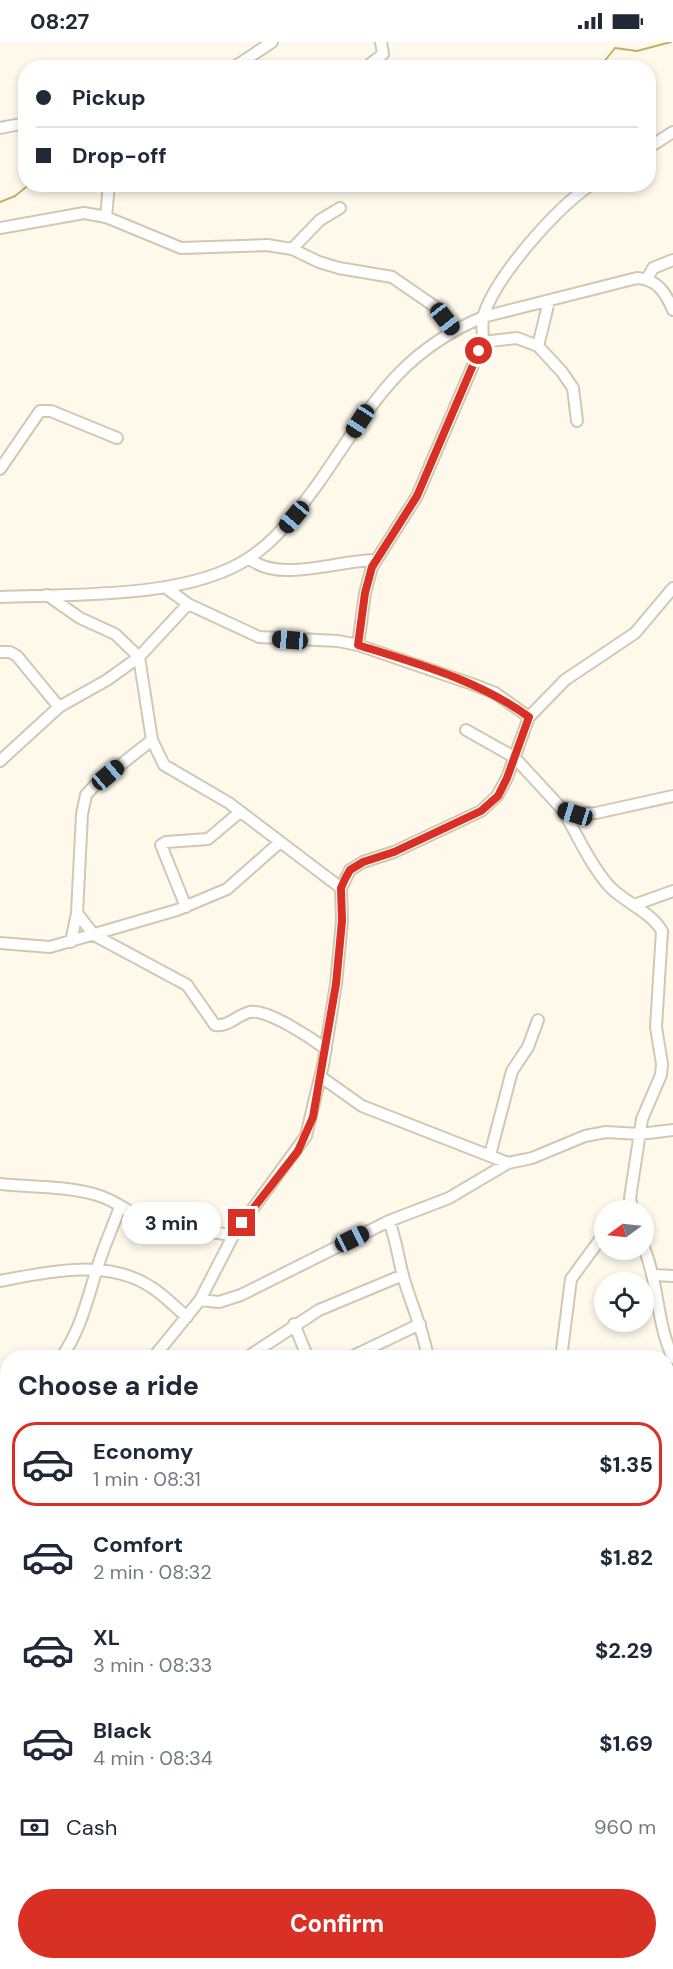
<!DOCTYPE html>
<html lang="en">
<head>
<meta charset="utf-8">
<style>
  :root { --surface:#fff; --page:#f2f2f3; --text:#1f2937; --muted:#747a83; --line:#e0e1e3; --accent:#d93025 }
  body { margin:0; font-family:"DM Sans",sans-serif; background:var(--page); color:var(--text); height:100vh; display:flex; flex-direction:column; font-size:22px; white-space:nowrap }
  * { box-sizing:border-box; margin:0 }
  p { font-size:20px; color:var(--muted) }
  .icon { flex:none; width:33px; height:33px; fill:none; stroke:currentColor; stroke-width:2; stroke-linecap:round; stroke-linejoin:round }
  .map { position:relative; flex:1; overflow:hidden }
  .side { position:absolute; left:0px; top:1308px; width:674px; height:620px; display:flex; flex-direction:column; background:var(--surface); border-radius:24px 24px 0 0; box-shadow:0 3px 9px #0003 }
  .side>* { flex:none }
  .hud { position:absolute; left:18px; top:18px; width:638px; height:132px; border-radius:24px; box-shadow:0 3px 9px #0003; display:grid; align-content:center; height:132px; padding:0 18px; background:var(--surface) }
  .needle { width:39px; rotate:255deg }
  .buttons { position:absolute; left:594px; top:1158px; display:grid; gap:12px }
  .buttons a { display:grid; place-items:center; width:60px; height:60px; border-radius:50%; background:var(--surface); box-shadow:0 3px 9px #0003; font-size:30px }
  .end { position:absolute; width:27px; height:27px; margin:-14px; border:8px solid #d93025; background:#fff; box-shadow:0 0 0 3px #fff }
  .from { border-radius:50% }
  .bubble { position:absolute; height:42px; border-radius:21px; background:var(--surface); box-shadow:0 3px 9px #0003; font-size:20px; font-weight:700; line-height:42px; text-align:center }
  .car { position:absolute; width:18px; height:36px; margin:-18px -9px; border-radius:8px; box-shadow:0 0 4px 2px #0007; background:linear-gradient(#222 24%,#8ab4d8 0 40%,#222 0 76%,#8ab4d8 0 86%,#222 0) }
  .hud b { display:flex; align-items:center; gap:21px; height:57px; font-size:22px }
  .hud b+b { border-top:2px solid var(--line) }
  .hud i { width:15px; height:15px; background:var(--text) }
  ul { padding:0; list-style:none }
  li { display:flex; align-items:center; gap:18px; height:84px; margin:0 12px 9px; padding:0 6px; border:3px solid transparent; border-radius:24px }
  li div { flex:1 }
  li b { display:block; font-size:22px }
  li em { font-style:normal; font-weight:700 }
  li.on { border-color:var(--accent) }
  li>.icon { width:54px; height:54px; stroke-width:1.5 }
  h2 { padding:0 18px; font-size:27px; line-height:72px }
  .pay { display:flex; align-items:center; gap:15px; height:66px; padding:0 18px; font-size:22px }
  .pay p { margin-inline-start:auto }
  .button { display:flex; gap:12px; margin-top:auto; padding:12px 18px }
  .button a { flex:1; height:69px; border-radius:36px; background:var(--accent); color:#fff; font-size:24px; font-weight:700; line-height:69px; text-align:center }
  .status { display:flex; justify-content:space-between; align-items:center; height:42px; padding:0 30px; background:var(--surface); direction:ltr }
  .status svg { height:16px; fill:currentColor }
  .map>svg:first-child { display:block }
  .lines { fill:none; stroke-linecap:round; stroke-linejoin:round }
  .stream { stroke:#c4ae68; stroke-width:2 }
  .minor-casing { stroke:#d0c9b1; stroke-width:14 }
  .minor { stroke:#fff; stroke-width:10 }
  .route { stroke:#d93025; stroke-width:8 }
</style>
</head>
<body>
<div class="status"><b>08:27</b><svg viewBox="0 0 49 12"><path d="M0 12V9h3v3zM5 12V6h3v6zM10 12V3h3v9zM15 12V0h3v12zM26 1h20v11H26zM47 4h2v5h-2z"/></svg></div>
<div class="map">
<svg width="673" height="1927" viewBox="0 0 673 1927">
  <rect width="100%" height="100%" fill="#fef9eb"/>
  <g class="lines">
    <!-- stream -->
    <path class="stream" d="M599,26L615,6L637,9L671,0
      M0,160L15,154L30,142"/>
    <!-- minor casing -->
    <g class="minor-casing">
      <path id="minor" d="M233,26L272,0
        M365,26L383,12L381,0
        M0,86L26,81
        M648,106L673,90
        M109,142L106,175L181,206L267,203L292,207L319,220L339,226L392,235L437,266L454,288
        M0,186L84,171L106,175
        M292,207L320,178L340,166
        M647,237L653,226L673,218
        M483,300L517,296L538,304L562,330L573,346L577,379
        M538,304L549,259
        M0,427L40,369H51L117,396
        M249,516C278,542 337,518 376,518
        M165,545L188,562L259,595L338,599L358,603L472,642L495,651L529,675
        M47,553L80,576L115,592L139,615L152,698L164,723L229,761L341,846
        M0,555C72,552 188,557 249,516C278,497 297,470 317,443C369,369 395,312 483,275L637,236C657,237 666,251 673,268
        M358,603L365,551L372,525L417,454L483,300C483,291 481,280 484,272C498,232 556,166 592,142
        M0,610H10L17,614L59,665
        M466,688L514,715L563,768L575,772L596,771L673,754
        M0,719L59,665L107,638L139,615L188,562
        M563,768C577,793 590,822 609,844C625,861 650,869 662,889L656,985L662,1022L661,1033L642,1077L630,1156L632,1168
        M634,863L673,849
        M186,865L161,803L166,800L208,797L240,770
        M77,871L94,893L187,943L215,983C229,985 237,973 250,970C268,967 311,996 326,1007
        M71,900L77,871L82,772L86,753L95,743L152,698
        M0,901L50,905L177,868L227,847L279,801
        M321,1035L362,1064L508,1121L532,1116L585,1094L606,1090L640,1092L673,1088
        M490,1113L512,1029L528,1005L538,978
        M0,1142C32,1145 66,1144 97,1153C119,1159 136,1177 159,1184C183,1190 209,1187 233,1194
        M389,1179C396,1197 398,1215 403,1234C411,1262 423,1287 428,1316
        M644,1206C659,1242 656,1280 673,1316
        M654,1233L673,1234
        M0,1239C47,1230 107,1216 151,1245C164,1253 175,1265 187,1275
        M200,1258L219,1260L241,1253L389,1179L449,1156L508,1121
        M294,1282L308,1316
        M61,1316C80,1289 86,1262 96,1230C102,1208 112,1187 120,1165
        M153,1316L200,1258L233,1194L306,1094L323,1023L336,942L342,879L341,846L350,828L363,820L394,810L481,769L497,754L507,736L529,675L565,638L635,591L673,546
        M246,1316L319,1268L403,1233
        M349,1316L420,1282
        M561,1316L571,1237L604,1192
        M666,1334L673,1330
        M0,1347L8,1351
        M666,1358L673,1365
        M0,1388L8,1376
        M0,1487L8,1479
        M0,1627L8,1639
        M666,1627L673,1630
        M666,1729L673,1725
        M666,1751L673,1741
        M666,1807L673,1798
        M0,1873L8,1843
        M401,1927L407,1920
        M575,1927L580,1920"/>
    </g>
    <!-- minor -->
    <use href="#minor" class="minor"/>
  </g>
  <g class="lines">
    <!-- route -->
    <path class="route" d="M242,1181L298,1109L313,1075L336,942L342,879L341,846L345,837L350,828L363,820L394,810L481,769L498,754L507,736L529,675C478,638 418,622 358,603L365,551L372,525L417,454L479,309"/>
  </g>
</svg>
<div class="buttons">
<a><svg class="needle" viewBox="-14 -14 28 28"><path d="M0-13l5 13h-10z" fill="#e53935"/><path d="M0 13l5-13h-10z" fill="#747a83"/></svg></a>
<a><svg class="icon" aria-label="locate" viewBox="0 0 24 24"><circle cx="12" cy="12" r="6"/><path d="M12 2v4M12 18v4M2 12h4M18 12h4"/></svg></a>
</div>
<i class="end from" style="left:479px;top:309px"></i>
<i class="end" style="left:242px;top:1181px"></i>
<div class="bubble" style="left:122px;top:1160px;width:99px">3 min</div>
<i class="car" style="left:445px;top:277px;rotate:142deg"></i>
<i class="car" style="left:360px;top:379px;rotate:213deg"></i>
<i class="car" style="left:294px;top:475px;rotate:220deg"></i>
<i class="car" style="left:290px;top:598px;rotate:274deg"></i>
<i class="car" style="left:108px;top:733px;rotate:50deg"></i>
<i class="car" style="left:575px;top:772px;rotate:287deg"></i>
<i class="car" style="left:352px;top:1197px;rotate:64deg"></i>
<div class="hud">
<b><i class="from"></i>Pickup</b>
<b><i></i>Drop-off</b>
</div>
<section class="side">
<h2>Choose a ride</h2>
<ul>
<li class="on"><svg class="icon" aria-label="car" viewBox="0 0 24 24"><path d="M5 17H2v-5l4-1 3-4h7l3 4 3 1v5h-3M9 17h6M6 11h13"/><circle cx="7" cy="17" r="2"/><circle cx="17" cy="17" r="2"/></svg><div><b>Economy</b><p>1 min · 08:31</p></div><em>$1.35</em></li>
<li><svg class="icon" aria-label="car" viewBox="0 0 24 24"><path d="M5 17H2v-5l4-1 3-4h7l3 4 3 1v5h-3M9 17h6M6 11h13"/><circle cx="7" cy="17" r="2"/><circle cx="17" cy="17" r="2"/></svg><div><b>Comfort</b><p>2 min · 08:32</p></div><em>$1.82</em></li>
<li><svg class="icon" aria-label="car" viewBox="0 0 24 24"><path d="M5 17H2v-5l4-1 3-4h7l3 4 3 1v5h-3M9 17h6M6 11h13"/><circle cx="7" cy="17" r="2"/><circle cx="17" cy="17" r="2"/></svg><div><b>XL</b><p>3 min · 08:33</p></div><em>$2.29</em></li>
<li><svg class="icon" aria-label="car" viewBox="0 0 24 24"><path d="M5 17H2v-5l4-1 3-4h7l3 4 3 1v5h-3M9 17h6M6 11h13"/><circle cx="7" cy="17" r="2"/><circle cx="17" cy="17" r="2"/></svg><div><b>Black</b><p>4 min · 08:34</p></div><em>$1.69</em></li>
</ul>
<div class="pay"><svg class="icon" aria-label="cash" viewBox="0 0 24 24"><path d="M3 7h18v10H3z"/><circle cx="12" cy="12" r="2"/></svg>Cash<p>960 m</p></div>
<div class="button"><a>Confirm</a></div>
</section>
</div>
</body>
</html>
